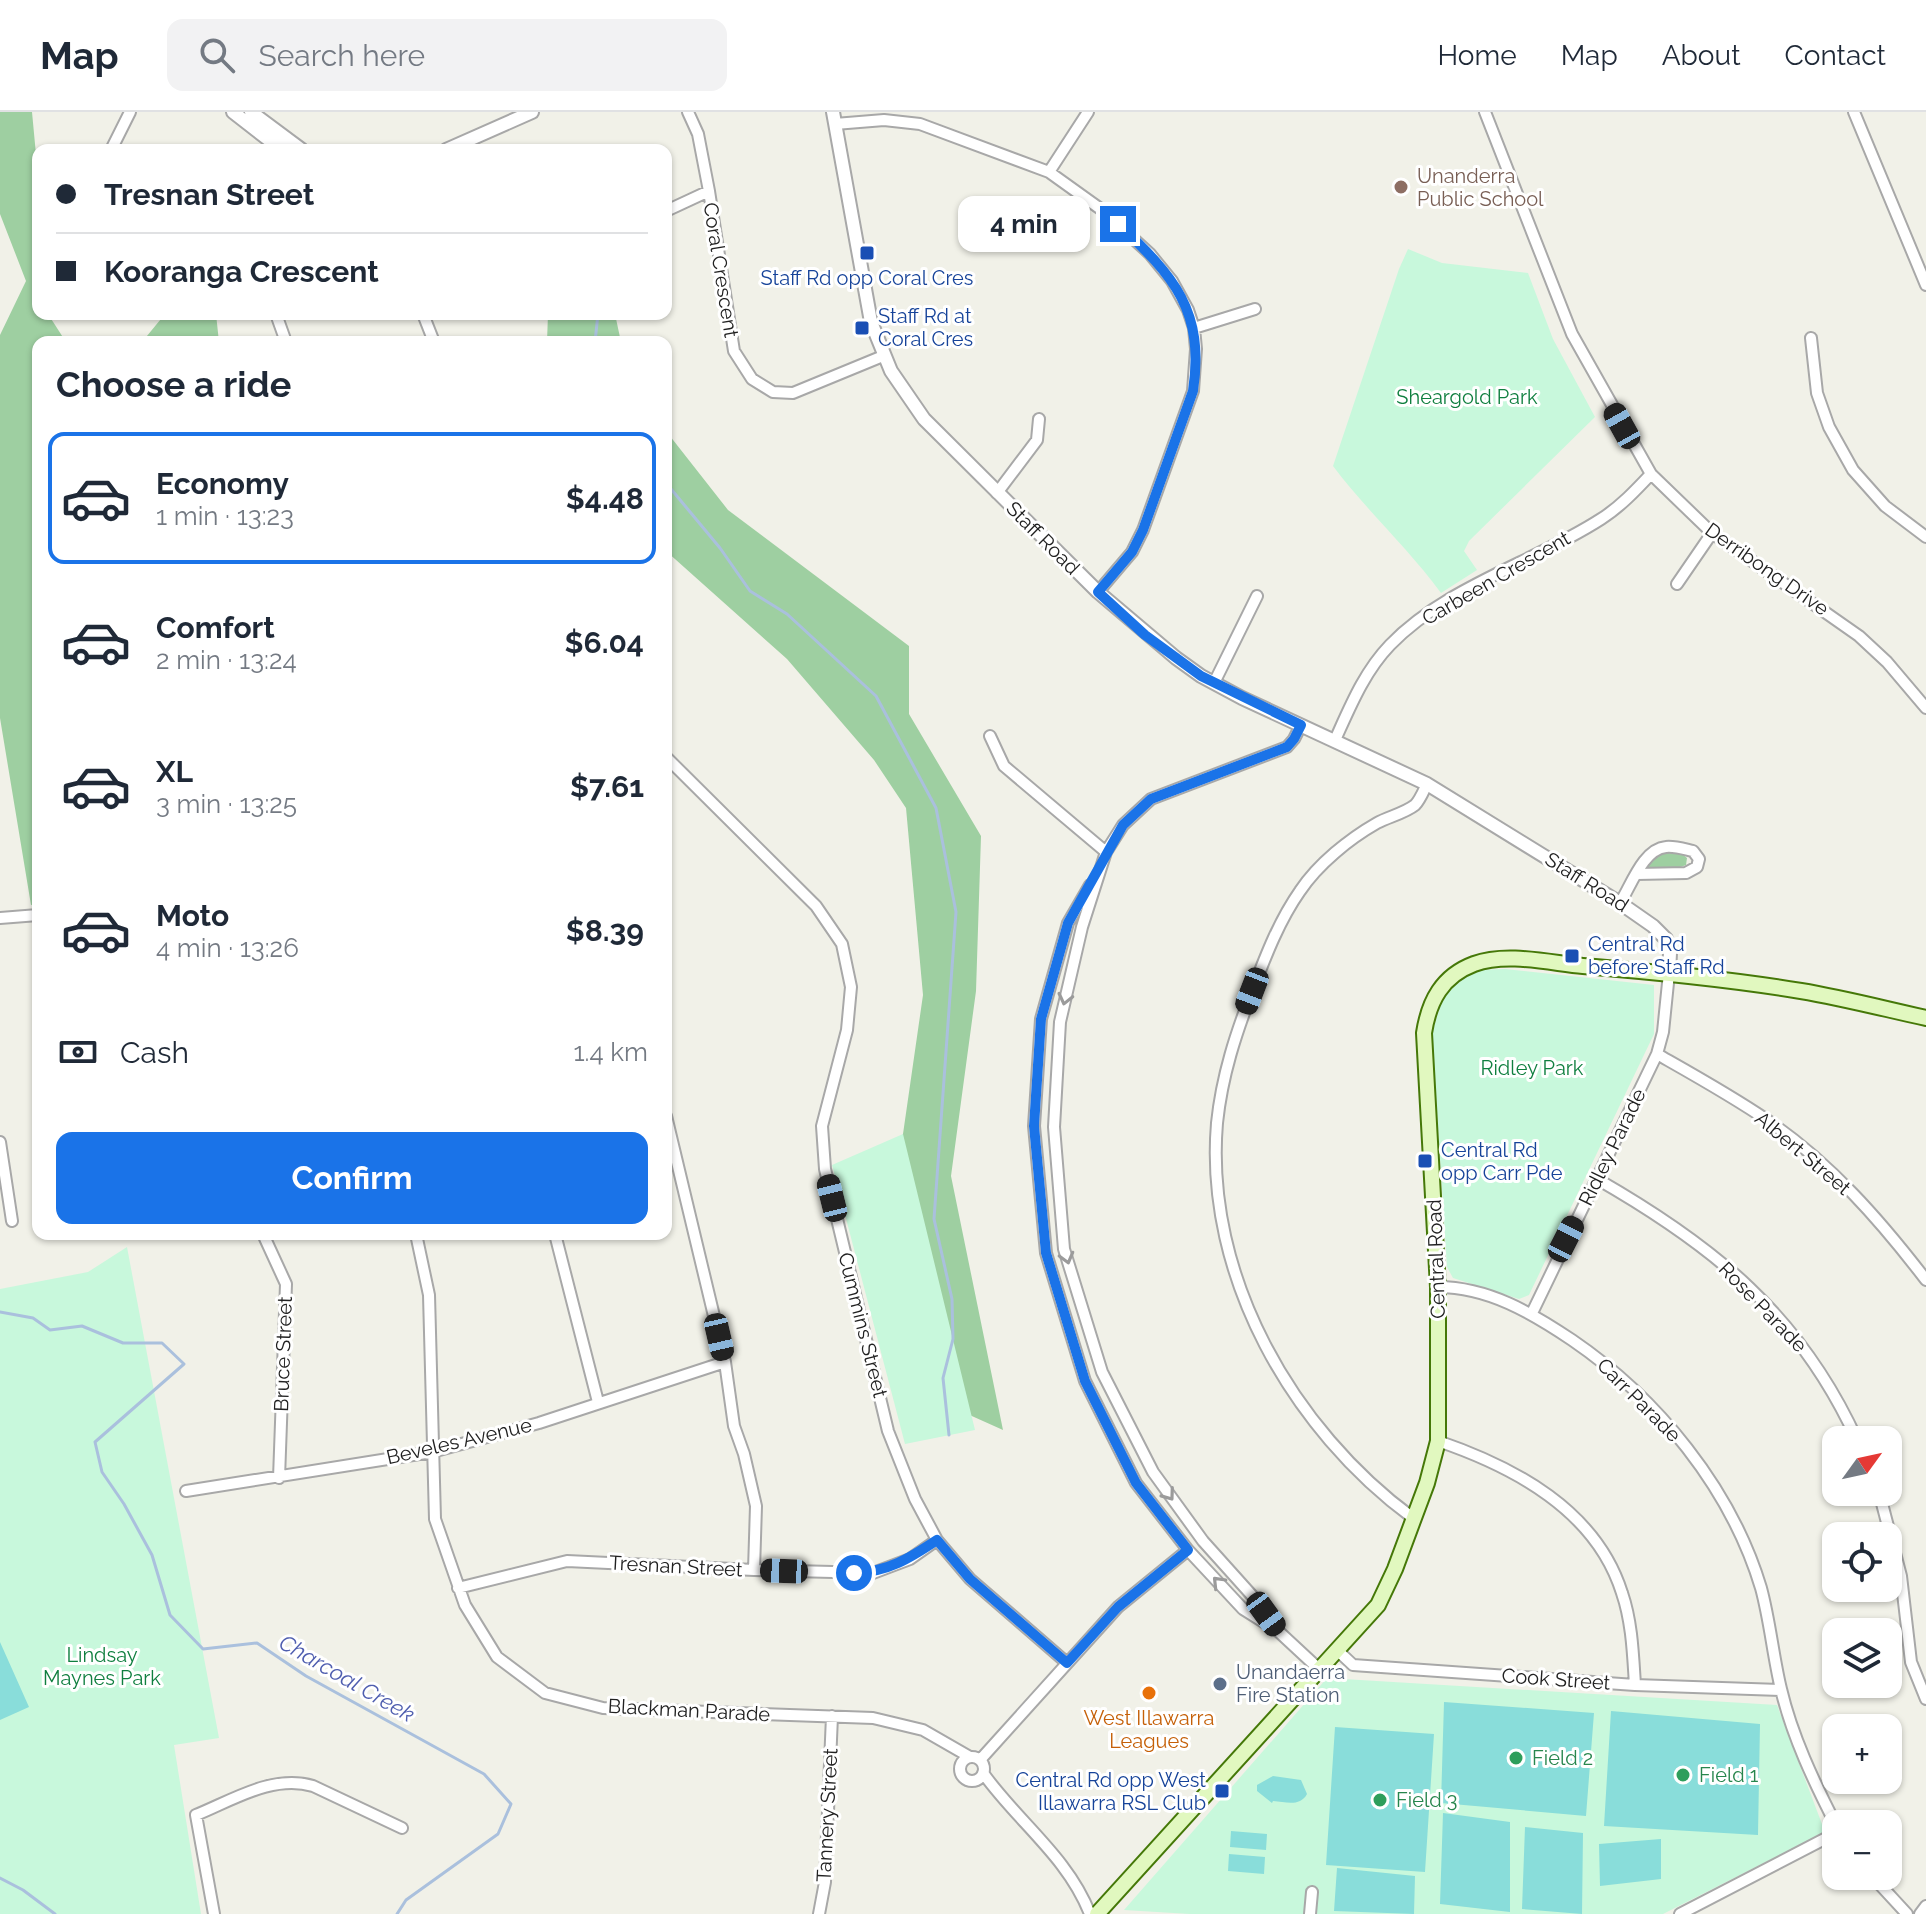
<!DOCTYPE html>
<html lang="en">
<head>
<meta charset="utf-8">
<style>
  :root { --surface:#fff; --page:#f2f2f3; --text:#1f2937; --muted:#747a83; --line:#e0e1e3; --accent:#1a73e8 }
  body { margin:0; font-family:Raleway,sans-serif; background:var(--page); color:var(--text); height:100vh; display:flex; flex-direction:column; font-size:30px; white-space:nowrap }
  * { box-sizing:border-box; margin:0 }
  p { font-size:26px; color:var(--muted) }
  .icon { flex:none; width:44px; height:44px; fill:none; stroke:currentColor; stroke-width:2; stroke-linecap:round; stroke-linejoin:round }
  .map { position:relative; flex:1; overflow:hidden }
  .side { position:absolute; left:32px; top:224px; width:640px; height:904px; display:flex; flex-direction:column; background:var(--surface); border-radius:16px; box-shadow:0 2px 6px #0004 }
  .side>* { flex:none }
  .top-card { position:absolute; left:32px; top:32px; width:640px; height:176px; border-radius:16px; box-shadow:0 2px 6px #0004; display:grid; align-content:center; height:176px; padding:0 24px; background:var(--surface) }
  .needle { width:52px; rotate:57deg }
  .fabs { position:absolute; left:1822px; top:1314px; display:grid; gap:16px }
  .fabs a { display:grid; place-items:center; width:80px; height:80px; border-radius:16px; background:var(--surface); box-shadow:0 2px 6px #0004; font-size:40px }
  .end { position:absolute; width:36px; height:36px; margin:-18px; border:10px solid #1a73e8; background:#fff; box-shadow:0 0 0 4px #fff }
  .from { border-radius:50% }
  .bubble { position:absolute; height:56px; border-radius:16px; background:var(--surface); box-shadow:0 2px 6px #0004; font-size:26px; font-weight:700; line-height:56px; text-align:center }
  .car { position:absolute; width:24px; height:48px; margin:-24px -12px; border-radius:10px; box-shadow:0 0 6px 2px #0007; background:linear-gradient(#222 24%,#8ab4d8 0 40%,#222 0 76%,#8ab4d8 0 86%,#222 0) }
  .top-card b { display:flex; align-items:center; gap:28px; height:76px; font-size:30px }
  .top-card b+b { border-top:2px solid var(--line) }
  .top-card i { width:20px; height:20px; background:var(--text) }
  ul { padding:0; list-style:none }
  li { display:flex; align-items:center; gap:24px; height:132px; margin:0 16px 12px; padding:0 8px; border:4px solid transparent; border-radius:16px }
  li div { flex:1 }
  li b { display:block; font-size:30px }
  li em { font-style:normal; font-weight:700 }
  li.selected { border-color:var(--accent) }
  li>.icon { width:72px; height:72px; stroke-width:1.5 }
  h2 { padding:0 24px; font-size:36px; line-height:96px }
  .pay { display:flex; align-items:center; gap:20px; height:88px; padding:0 24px; font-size:30px }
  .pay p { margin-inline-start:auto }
  .button { display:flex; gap:16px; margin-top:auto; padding:16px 24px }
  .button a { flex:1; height:92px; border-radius:16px; background:var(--accent); color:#fff; font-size:32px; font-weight:700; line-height:92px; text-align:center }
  header { display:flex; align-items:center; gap:48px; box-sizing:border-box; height:112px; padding:0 40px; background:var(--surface); border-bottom:2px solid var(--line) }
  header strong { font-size:38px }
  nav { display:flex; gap:44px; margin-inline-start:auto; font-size:28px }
  .search { width:560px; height:72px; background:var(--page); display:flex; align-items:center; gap:20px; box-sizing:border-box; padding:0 28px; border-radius:16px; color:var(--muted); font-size:30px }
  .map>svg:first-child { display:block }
  .forest { fill:#9ecfa1 }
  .park { fill:#c8f8dc }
  .pitch { fill:#89ddda }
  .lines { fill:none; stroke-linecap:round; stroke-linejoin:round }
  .stream { stroke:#aac0dd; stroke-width:3 }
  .minor-casing { stroke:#a8a8a8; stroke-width:14 }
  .tertiary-casing { stroke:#a8a8a8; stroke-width:16 }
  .secondary-casing { stroke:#457808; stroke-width:18 }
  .minor { stroke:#fff; stroke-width:10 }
  .tertiary { stroke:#fff; stroke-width:12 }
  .secondary { stroke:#e1f8bf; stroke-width:14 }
  .oneway { stroke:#9b9b9b }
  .route { stroke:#1a73e8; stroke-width:10 }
  .education-dot { fill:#8d6e63; stroke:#fff; stroke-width:3 }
  .transit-dot { fill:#1a4fb4; stroke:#fff; stroke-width:3 }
  .service-dot { fill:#5c6f8a; stroke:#fff; stroke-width:3 }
  .food-dot { fill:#e8710a; stroke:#fff; stroke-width:3 }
  .leisure-dot { fill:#2e9e5b; stroke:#fff; stroke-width:3 }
  .labels { text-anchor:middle; stroke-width:6; stroke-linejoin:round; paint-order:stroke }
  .education-label { font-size:20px; fill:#785e54; stroke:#fff; text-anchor:start }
  .street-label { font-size:20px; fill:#212121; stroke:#fff }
  .transit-label { font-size:20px; fill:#164399; stroke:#fff; text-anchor:start }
  .park-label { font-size:20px; fill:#0f7f3f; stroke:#fff }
  .service-label { font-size:20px; fill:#4e5e75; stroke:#fff; text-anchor:start }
  .food-label { font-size:20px; fill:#c56008; stroke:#fff }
  .leisure-label { font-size:20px; fill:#27864d; stroke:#fff; text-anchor:start }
  .water-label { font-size:22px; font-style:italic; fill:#4f5eaf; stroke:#fff }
</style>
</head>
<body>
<header>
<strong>Map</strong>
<div class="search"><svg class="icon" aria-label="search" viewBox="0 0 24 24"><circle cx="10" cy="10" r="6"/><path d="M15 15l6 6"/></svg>Search here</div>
<nav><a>Home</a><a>Map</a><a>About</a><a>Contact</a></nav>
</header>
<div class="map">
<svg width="1926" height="1802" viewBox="0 0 1926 1802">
  <rect width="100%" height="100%" fill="#f1f1e8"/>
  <!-- forest -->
  <path class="forest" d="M0,0H32L38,64V202H48L66,230H38V484L35,512L38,559V792L31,793L0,606V223L26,169L0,102Z
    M165,202H216L219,230H142Z
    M548,202H615L621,230H547Z
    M666,319L728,398L909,534V602L981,724L976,879L951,1064L1003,1318L925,1283L858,1097L903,1022L923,883L906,696L874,648L787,547L666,439Z
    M1665,740L1681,741L1687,746L1686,753L1675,757H1645L1651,747Z"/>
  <!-- park -->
  <path class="park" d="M1408,137L1442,151L1528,161L1553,227L1595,305L1469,429L1464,439L1477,458L1441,481C1408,436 1367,399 1333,354L1399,157Z
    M1505,857L1654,873V922L1529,1183L1519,1187L1453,1166L1447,1155L1432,922L1443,884L1474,858Z
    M903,1022L975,1318L905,1332L832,1053Z
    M127,1135L219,1626L174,1633L201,1802H0V1177L88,1160Z
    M1327,1566L1777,1593L1825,1720L1663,1802H1190L1124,1798Z"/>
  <!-- pitch -->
  <path class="pitch" d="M0,1530L29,1595L0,1608Z
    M1444,1590L1594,1601L1586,1704L1441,1691Z
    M1611,1599L1760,1612L1758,1723L1604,1714Z
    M1335,1615L1434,1622L1425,1760L1326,1753Z
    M1273,1664L1301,1668L1307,1682C1300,1695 1286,1690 1273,1689L1272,1691L1257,1679V1673Z
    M1443,1701L1510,1710V1800L1440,1792Z
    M1525,1715L1583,1721L1582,1802L1522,1797Z
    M1231,1719L1267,1722L1266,1738L1230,1735Z
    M1661,1727V1767L1600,1774L1599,1732Z
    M1229,1742L1265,1745L1264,1762L1228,1759Z
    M1337,1756L1415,1764L1414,1802L1334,1799Z"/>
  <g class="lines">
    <!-- stream -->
    <path class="stream" d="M595,230L598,202
      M666,371L720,436L750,479L787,502L876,584L936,696L956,800L934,1107L952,1187L953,1227L943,1266L949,1323
      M0,1200L33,1206L50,1218L82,1214L123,1231H162L184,1252L95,1330L102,1360L124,1392L152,1443L170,1503L203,1537L257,1531L306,1564L484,1662L511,1692L498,1722L406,1788L397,1802
      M0,1766L23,1778L55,1802"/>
    <!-- minor casing -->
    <g class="minor-casing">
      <path id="minor" d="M688,0L698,22L709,79L734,239L752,267L773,280L793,281L883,244
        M1485,0L1572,222L1651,362L1712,421L1859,524L1887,550L1926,596
        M1854,0L1926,173
        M835,12L884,8L920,12L1049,60L1102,98L1150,142L1172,169L1188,198L1194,216L1196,237L1193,279L1143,418L1132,440L1098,480
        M111,38L130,0
        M1049,60L1088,0
        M666,99L709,79
        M276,202L286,230
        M423,202L434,230
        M1194,216L1255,197
        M1811,226L1817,281L1829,315L1853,358L1885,394L1926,425
        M997,381L1037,328L1039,307
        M1677,472L1712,421
        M1214,571L1257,484
        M990,624L1004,654L1106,740
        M1335,628C1350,595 1364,560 1390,533C1447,474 1533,451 1601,407C1620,395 1636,378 1651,362
        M666,645L816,794L842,832L851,875L847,918L822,1014L825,1057L888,1319L915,1387L937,1428L970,1467L1067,1551
        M1090,773L1068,811L1041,907L1034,1014L1046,1141L1085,1269L1136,1371L1188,1438L1243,1497L1278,1519L1320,1558
        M1620,791C1631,774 1643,737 1666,735C1674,734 1684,737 1693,739L1699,747L1697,755L1686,761L1637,762
        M0,806L38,803
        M1657,942C1694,963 1732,984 1767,1008C1830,1051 1880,1108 1926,1168
        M666,1004L725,1250L734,1314L744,1342L756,1394L754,1458
        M0,1030L12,1109
        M1597,1067C1714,1134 1800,1203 1857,1328
        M263,1122L286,1172L279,1366
        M416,1122L429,1183L435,1407L465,1493L497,1545L545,1581L603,1596L873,1606L923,1618L970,1645
        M555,1122L598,1290
        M1438,1175C1488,1175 1532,1201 1572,1228C1657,1286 1731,1376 1761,1476C1770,1509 1773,1544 1781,1577C1792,1624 1814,1670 1836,1713
        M1532,1201L1657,942L1663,920L1669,861
        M1438,1329C1514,1355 1596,1398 1622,1481C1632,1510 1633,1542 1635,1573
        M186,1379L432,1340L539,1311L725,1250
        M1879,1380L1901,1464L1911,1550L1926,1587
        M1413,1406C1293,1318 1204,1164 1217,1011C1222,963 1236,921 1253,877C1266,843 1279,809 1300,779C1318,752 1349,727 1377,711C1388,705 1405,701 1415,693C1420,688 1424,678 1427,672
        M458,1476L567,1449L754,1458L873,1461L910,1447L937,1428
        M1278,1519L1256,1488L1203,1429L1153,1360L1102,1260L1064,1137L1054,1015L1060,910L1082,815L1106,740L1123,713L1151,687L1287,635L1294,627L1301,613
        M1337,1538L1353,1553L1635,1573L1781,1578
        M960 1657a12 12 0 1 1 24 0a12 12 0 1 1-24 0Z
        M980,1648L1118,1495L1188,1438
        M983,1661C1017,1709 1068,1745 1090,1802
        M1872,1764L1907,1802
        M214,1802L196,1703C233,1688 273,1662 313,1674L402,1716
        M819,1802L825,1770L832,1604
        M1310,1802L1312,1780
        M1680,1802L1836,1721
        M1920,1802L1926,1794"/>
    </g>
    <!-- tertiary casing -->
    <g class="tertiary-casing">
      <path id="tertiary" d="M233,0L282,38
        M251,0L302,38
        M833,0L871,210L891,259L924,307L1098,480L1176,546L1201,564L1242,586L1427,672L1620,791L1653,814L1666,827L1670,841L1669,861
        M446,38L532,0"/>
    </g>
    <!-- secondary casing -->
    <g class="secondary-casing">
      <path id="secondary" d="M1097,1802L1378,1493L1395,1457L1427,1371L1438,1329V1175L1424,921C1429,889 1442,864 1474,852C1507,840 1550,851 1583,854C1656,860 1729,867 1801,879C1843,886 1885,897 1926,906"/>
    </g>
    <!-- minor -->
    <use href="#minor" class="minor"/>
    <!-- tertiary -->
    <use href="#tertiary" class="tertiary"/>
    <!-- secondary -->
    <use href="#secondary" class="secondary"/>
  </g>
  <!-- one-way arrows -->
  <defs><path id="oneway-chevron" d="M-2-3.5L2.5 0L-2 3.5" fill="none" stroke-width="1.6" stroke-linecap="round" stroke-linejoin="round" transform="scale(2)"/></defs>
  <g class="oneway">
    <use href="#oneway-chevron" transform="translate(1065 887) rotate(103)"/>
    <use href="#oneway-chevron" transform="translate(1067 1146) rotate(75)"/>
    <use href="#oneway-chevron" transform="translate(1169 1383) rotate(54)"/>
    <use href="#oneway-chevron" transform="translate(1218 1470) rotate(-134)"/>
  </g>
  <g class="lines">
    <!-- route -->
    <path class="route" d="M854,1461C888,1460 910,1446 937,1428L970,1467L1067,1551L1118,1495L1188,1438L1136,1371L1085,1269L1046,1141L1034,1014L1041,907L1068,811L1123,713L1151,687L1287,635L1294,627L1301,613L1201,564L1145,523L1098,480L1132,440L1143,418L1193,279C1205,199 1174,164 1118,112"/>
  </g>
  <!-- markers -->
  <circle class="education-dot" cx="1401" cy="75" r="8"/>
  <g class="transit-dot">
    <rect x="859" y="133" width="16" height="16" rx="4"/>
    <rect x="854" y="208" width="16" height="16" rx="4"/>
    <rect x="1564" y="836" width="16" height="16" rx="4"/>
    <rect x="1417" y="1041" width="16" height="16" rx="4"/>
    <rect x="1214" y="1671" width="16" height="16" rx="4"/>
  </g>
  <circle class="service-dot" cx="1220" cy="1572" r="8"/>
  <circle class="food-dot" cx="1149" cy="1581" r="8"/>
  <g class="leisure-dot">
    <circle cx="1516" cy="1646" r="8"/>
    <circle cx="1683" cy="1663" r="8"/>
    <circle cx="1380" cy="1688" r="8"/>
  </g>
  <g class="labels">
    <!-- education labels -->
    <g class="education-label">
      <text x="1417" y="71">Unanderra<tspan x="1417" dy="23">Public School</tspan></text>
    </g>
    <!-- street labels -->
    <g class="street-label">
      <text transform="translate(721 158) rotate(81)" y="7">Coral Crescent</text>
      <text transform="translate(1043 426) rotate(45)" y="7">Staff Road</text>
      <text transform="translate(1767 457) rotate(35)" y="7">Derribong Drive</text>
      <text transform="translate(1496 466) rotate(-30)" y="7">Carbeen Crescent</text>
      <text transform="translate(1587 770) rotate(32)" y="7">Staff Road</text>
      <text transform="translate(1612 1035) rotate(-64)" y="7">Ridley Parade</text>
      <text transform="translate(1803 1041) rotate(40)" y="7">Albert Street</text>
      <text transform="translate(1436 1147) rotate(-92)" y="7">Central Road</text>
      <text transform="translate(1763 1195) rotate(46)" y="7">Rose Parade</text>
      <text transform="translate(863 1213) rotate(76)" y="7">Cummins Street</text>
      <text transform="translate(283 1242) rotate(-88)" y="7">Bruce Street</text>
      <text transform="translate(1639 1288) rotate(45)" y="7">Carr Parade</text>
      <text transform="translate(459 1329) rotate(-13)" y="7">Beveles Avenue</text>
      <text transform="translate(676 1454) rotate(3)" y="7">Tresnan Street</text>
      <text transform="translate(1556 1567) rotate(4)" y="7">Cook Street</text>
      <text transform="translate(689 1598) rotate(3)" y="7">Blackman Parade</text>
      <text transform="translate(827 1703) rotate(-87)" y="7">Tannery Street</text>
    </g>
    <!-- transit labels -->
    <g class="transit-label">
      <text x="867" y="173" text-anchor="middle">Staff Rd opp Coral Cres</text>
      <text x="878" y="211">Staff Rd at<tspan x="878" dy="23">Coral Cres</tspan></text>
      <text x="1588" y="839">Central Rd<tspan x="1588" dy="23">before Staff Rd</tspan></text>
      <text x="1441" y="1045">Central Rd<tspan x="1441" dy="23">opp Carr Pde</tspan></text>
      <text x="1206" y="1675" text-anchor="end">Central Rd opp West<tspan x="1206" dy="23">Illawarra RSL Club</tspan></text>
    </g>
    <!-- park labels -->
    <g class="park-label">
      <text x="1467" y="292">Sheargold Park</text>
      <text x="1532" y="963">Ridley Park</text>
      <text x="102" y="1550">Lindsay<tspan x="102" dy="23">Maynes Park</tspan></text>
    </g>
    <!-- service labels -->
    <g class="service-label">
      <text x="1236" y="1567">Unandaerra<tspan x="1236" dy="23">Fire Station</tspan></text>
    </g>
    <!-- food labels -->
    <g class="food-label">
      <text x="1149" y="1613">West Illawarra<tspan x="1149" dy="23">Leagues</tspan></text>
    </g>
    <!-- leisure labels -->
    <g class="leisure-label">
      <text x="1532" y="1653">Field 2</text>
      <text x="1699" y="1670">Field 1</text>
      <text x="1396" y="1695">Field 3</text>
    </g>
    <!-- water labels -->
    <g class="water-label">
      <text transform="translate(347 1566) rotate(30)" y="8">Charcoal Creek</text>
    </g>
  </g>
</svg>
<div class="fabs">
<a><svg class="needle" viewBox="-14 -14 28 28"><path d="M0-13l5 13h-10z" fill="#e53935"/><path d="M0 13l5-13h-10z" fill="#747a83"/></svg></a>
<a><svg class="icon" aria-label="locate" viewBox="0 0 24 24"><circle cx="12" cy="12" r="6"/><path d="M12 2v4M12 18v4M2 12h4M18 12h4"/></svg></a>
<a><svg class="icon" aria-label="layers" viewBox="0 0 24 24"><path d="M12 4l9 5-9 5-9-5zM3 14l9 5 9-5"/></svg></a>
<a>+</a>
<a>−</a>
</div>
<i class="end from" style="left:854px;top:1461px"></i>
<i class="end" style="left:1118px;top:112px"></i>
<div class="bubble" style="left:958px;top:84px;width:132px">4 min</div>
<i class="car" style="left:1622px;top:314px;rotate:331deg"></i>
<i class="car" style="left:1252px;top:879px;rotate:201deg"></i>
<i class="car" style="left:832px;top:1086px;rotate:346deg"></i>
<i class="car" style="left:1566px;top:1127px;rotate:27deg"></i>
<i class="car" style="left:719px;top:1225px;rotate:167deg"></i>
<i class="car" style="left:784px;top:1459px;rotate:272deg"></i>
<i class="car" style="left:1266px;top:1502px;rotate:144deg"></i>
<div class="top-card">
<b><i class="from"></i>Tresnan Street</b>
<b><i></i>Kooranga Crescent</b>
</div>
<section class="side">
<h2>Choose a ride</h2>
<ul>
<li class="selected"><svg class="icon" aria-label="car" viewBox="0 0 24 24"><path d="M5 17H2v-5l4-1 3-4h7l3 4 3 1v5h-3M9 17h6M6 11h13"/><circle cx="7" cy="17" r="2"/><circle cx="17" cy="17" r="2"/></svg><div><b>Economy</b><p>1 min · 13:23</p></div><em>$4.48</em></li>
<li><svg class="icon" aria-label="car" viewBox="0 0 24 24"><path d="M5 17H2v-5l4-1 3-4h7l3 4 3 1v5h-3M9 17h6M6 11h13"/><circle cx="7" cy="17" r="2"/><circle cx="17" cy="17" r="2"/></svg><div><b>Comfort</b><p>2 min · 13:24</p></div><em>$6.04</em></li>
<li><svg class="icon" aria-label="car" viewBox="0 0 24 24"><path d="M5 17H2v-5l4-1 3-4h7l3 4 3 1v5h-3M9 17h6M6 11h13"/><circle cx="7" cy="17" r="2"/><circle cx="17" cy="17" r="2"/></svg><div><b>XL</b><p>3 min · 13:25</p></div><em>$7.61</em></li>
<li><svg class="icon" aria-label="car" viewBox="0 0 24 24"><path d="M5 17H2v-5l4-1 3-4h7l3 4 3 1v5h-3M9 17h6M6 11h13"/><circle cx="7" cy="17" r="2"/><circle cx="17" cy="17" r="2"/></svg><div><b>Moto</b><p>4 min · 13:26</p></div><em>$8.39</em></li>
</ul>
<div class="pay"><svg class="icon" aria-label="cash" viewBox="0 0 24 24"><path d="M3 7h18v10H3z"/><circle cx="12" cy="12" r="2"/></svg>Cash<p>1.4 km</p></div>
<div class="button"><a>Confirm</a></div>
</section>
</div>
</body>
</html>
